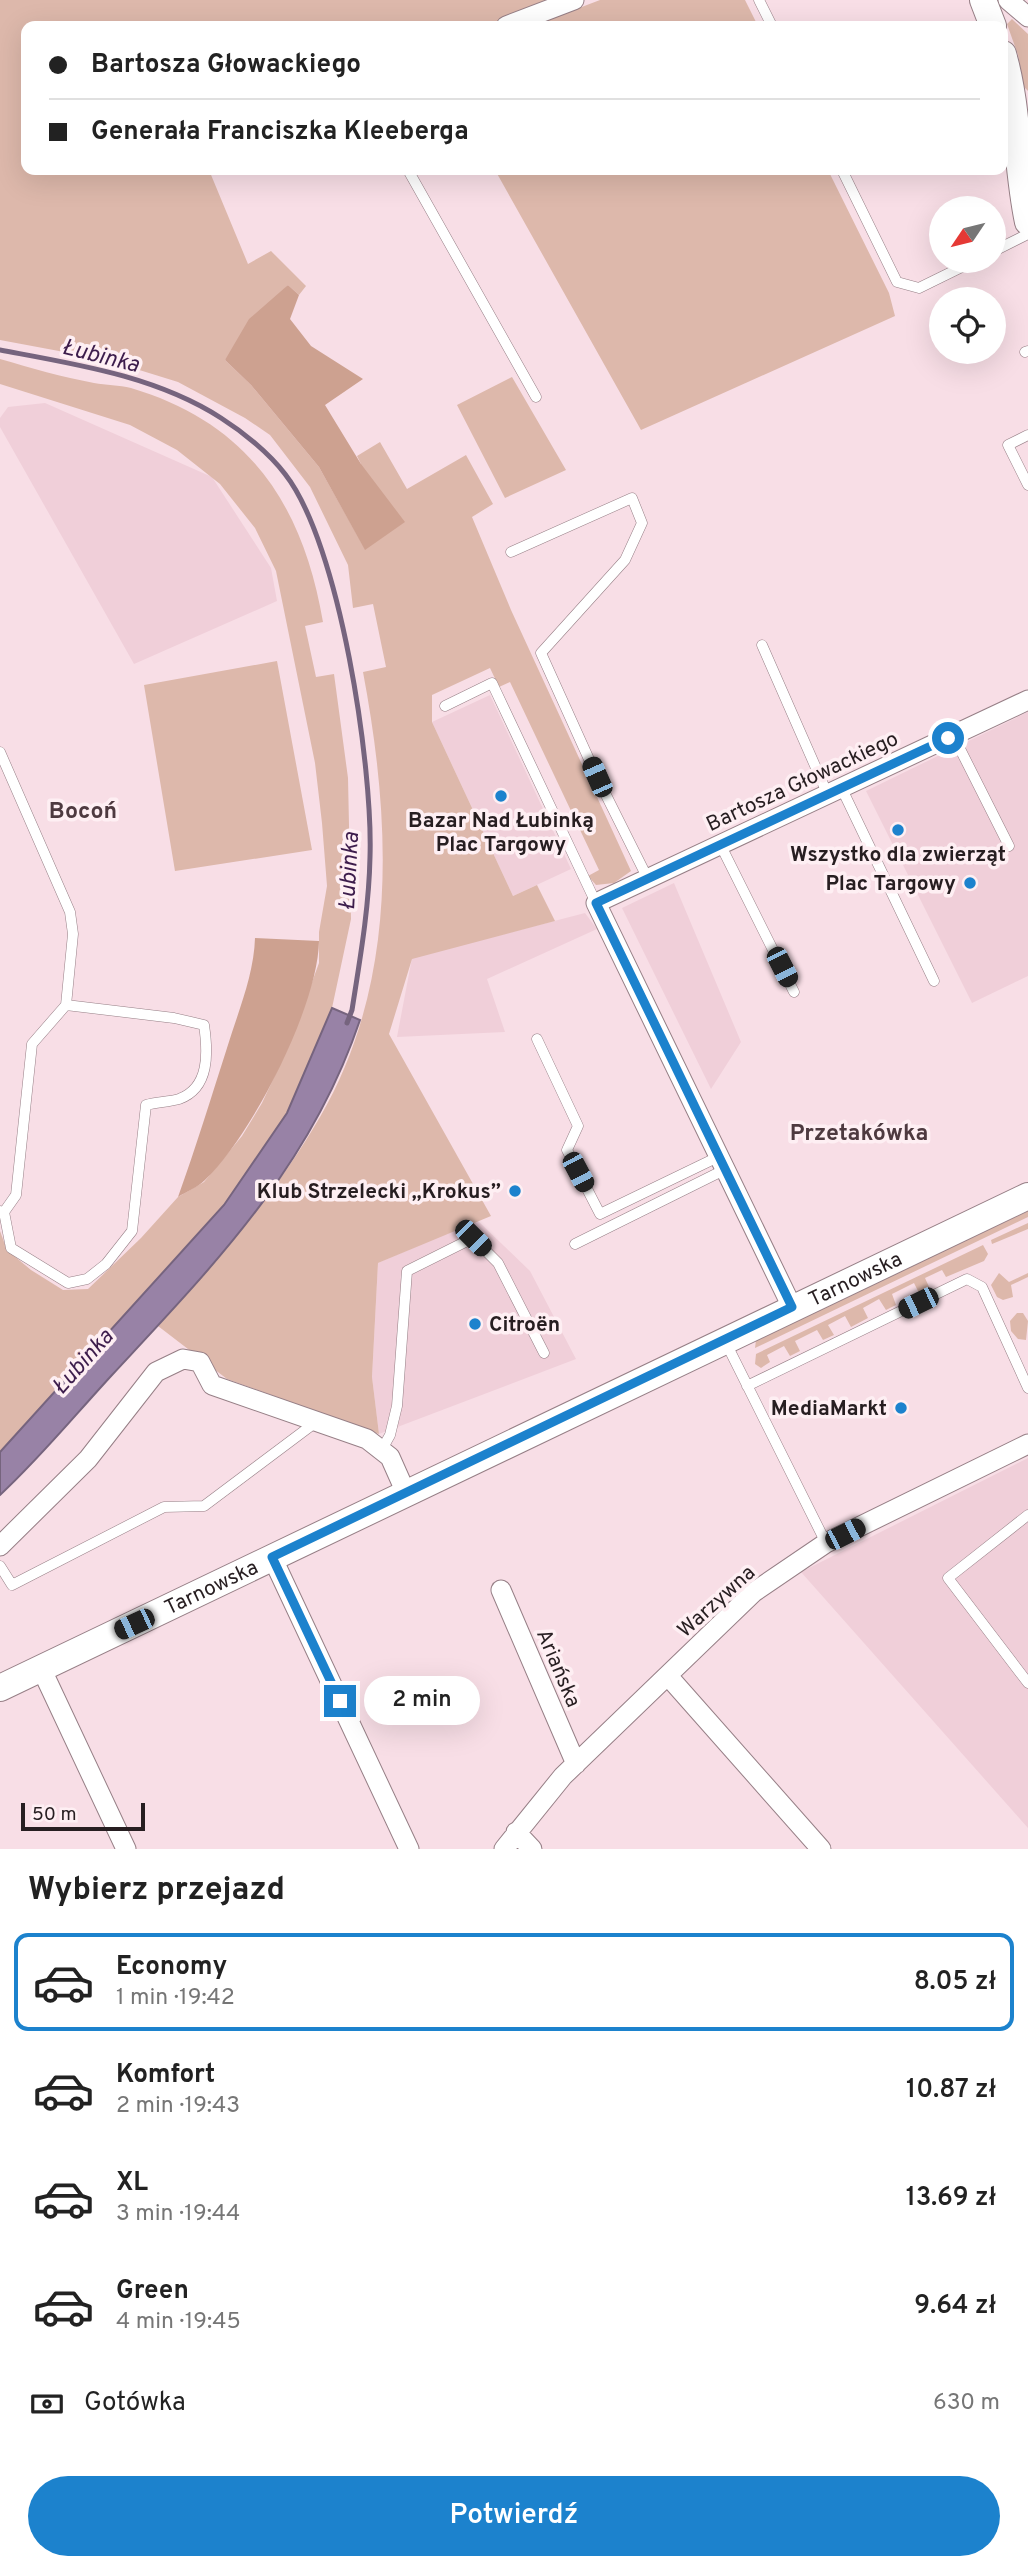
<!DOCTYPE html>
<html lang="pl">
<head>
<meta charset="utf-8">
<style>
  :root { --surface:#fff; --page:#f6f6f6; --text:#222; --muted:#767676; --line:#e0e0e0; --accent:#1c82cd }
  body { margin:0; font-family:Overpass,sans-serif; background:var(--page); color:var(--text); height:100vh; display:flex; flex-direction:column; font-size:26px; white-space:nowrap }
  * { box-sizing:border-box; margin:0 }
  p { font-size:23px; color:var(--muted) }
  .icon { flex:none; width:38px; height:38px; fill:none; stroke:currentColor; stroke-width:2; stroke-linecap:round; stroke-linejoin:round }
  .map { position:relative; height:1849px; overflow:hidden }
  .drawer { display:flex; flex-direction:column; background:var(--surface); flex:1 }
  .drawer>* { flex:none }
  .guide { position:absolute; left:21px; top:21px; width:987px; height:154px; border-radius:14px; box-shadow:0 7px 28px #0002; display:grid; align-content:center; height:154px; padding:0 28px; background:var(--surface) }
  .needle { width:46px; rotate:235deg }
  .buttons { position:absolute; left:929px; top:196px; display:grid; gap:14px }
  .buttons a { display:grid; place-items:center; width:77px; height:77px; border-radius:50%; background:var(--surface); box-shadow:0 7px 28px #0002; font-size:35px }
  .scale { position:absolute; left:21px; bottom:18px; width:124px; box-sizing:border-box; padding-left:7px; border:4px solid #271e21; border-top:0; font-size:19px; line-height:24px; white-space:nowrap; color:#271e21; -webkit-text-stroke:5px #feeff3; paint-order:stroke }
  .end { position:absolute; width:32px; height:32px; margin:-16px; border:9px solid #1c82cd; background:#fff; box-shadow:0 0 0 4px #fff }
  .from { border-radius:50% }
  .bubble { position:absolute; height:49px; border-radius:24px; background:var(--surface); box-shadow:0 7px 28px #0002; font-size:23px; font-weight:600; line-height:49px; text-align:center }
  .car { position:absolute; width:21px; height:42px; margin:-21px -10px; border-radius:9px; box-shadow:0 0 5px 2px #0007; background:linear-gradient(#222 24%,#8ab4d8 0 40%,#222 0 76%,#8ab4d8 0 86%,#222 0) }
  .guide b { display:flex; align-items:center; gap:24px; height:66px; font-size:26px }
  .guide b+b { border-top:2px solid var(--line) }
  .guide i { width:18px; height:18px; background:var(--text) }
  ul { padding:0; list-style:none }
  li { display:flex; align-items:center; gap:21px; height:98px; margin:0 14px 10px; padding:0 14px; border:4px solid transparent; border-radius:14px }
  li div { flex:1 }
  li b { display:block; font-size:26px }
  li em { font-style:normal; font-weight:600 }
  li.on { border-color:var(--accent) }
  li>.icon { width:63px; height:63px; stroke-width:1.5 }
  h2 { padding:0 28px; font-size:32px; line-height:84px }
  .pay { display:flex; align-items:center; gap:18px; height:77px; padding:0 28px; font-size:26px }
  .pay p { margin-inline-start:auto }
  .action { display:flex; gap:14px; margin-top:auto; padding:14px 28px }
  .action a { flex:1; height:80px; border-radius:42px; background:var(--accent); color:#fff; font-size:28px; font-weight:600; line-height:80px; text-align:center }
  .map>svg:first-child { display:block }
  .built { fill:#f0cfd9 }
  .green { fill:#ddb8ab }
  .forest { fill:#cda190 }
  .water { fill:#9882a6; stroke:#76647e; stroke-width:2 }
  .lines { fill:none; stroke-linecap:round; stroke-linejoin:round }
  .stream { stroke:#76647e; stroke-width:5 }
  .lane-casing { stroke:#967f86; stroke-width:11 }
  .street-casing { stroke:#967f86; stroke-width:21 }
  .secondary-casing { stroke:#967f86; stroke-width:28 }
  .lane { stroke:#fff; stroke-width:10 }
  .street { stroke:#fff; stroke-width:19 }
  .secondary { stroke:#fff; stroke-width:26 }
  .route { stroke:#1c82cd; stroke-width:9 }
  .poi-dot { fill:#1c82cd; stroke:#feeff3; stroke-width:2.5 }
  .labels { text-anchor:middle; stroke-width:7; stroke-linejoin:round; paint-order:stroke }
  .street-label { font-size:21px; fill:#271e21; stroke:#feeff3 }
  .poi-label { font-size:21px; font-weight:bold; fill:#271e21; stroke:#feeff3; text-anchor:end }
  .water-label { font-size:23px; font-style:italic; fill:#3d1d4c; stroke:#feeff3 }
  .neighbourhood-label { font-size:23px; font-weight:bold; fill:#4e3a40; stroke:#feeff3 }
</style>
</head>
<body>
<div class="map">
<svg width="1028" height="1849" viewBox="0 0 1028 1849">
  <rect width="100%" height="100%" fill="#f8dee6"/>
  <!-- built -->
  <path class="built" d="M45,403L212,477L271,568L277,601L134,664L0,427V418L8,407Z
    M490,695L571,869L513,896L432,722Z
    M1028,712V976L972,1003L866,791Z
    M674,883L741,1042L711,1089L622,908Z
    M585,913L597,929L487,979L505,1032L397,1037L412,958Z
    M477,1220L530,1271L576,1359L379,1434L372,1377L378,1263Z
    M1028,1458V1828L801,1572Z"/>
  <!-- green -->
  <path class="green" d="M0,0H553L485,26H26V170H209L248,264L271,251L306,286L299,295L288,285L225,360L251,385L319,467L365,549L361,464L357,456L380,442L407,489L466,455L493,504L472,517L511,610L631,871L614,883L596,885L588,876L599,870L510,682L499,687L490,668L432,695V722L513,896L537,885L555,921L412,959L389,1034L491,1216L378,1263L372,1377L379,1434L227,1379L158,1326C217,1260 276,1193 320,1117C399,981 391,821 363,672L386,667L373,604L353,608L348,565L310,487L270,435L245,418L178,382L107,360L0,340Z
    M600,0H745L758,26H532Z
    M1012,19L1028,34V91L1024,87L1018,55L1007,24Z
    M495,170H828L889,293L895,316L641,430Z
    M0,359C31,368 62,377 94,383C106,385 119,385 131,388C249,423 303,505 323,622L305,626L316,677L334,674L348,778L351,919L332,1008L306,1073L287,1113L224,1205L0,1452V1231L7,1250L31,1270L63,1290L88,1289L141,1238L178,1197L204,1182L242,1136L262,1103L287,1050L319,963V932L327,886L322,823L315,763L276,571L255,528L220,484L177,450L130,425L0,384Z
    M512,377L566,470L505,498L457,405Z
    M277,661L312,850L175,871L144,685Z
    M1028,1211V1217L755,1348L756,1340Z
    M1028,1223V1229L992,1244L991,1240Z
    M983,1245L988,1254L984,1261L946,1277L942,1270L925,1278L930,1289L920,1295L914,1283L892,1294L896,1305L886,1310L879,1299L863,1308L868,1318L851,1327L845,1316L828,1325L834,1335L823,1340L817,1330L795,1341L800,1351L790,1356L784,1346L767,1355L770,1362L761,1368L755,1364L756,1354Z
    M999,1273L1009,1282L1028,1273V1277L1011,1285L1013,1297L1003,1300L997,1297L991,1285Z
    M1017,1313H1023L1028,1321L1026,1340L1018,1339L1011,1331L1010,1321Z"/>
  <!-- forest -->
  <path class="forest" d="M288,285L299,295L290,319L311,346L363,379L325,405L361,464L405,522L365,550L319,467L251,385L225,360L249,319Z
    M255,938L319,941C318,1006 252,1135 205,1180C198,1187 186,1192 178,1197C196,1147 211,1098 227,1048C238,1012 254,975 255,938Z"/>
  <!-- water -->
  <path class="water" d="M332,1008L360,1020C311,1166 215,1264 112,1375C75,1415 40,1458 0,1495V1452L224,1205L287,1113Z"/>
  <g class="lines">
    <!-- stream -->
    <path class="stream" d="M0,350C75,364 156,376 221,418C243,432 269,453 285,474C340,544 373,767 370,857C369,908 360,959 352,1010L347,1023"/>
    <!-- lane casing -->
    <g class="lane-casing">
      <path id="lane" d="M759,0L772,26
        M408,170L536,397
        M842,170L897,282L919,288L974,261
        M994,251L1028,234
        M1025,352L1028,351
        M1028,435L1008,445L1028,485
        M511,552L632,498L642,523L625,560L541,653L597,777L648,879
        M762,645L827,793
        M445,706L492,683L596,903
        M953,735L1009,846
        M0,752L70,912L73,934L66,1005L32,1044L16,1195L4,1212L0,1211
        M841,787L934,981
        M720,844L794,992
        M537,1039L578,1126L567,1150L600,1214L720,1156
        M4,1212L11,1248L68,1283L87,1279L106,1264L132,1231L146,1105C156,1102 169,1102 179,1099C210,1088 208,1052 204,1025L174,1018L66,1005
        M575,1244L726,1169
        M725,1341L826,1543
        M747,1386L967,1279L982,1287L1028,1388
        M381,1451L390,1435L397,1406L407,1271L473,1238L498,1263L544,1353
        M1028,1515L948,1578L1028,1683
        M0,1566L12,1585L164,1507L204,1506L316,1422"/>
    </g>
    <!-- street casing -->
    <g class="street-casing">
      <path id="street" d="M1008,0L1028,17
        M506,26L574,0
        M792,1307L596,903L1028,700
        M0,1546L88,1459L156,1372L183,1359L200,1362L212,1385L367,1439L390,1457L406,1493
        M272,1557L409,1849
        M501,1590L576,1764
        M41,1668L126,1849
        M668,1676L821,1849
        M516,1832L532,1849
        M504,1849L563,1776L754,1592L826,1543L1028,1444"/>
    </g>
    <!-- secondary casing -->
    <g class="secondary-casing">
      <g id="secondary">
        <path d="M983,0L993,26"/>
        <path d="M1003,54C1019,109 1016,166 1028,222"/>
        <path id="s1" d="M0,1688L1028,1196"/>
      </g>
    </g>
    <!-- lane -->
    <use href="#lane" class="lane"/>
    <!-- street -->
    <use href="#street" class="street"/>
    <!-- secondary -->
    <use href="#secondary" class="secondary"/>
  </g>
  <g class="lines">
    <!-- route -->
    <path class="route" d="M340,1701L272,1557L792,1307L596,903L948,738"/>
  </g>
  <!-- markers -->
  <g class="poi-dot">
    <circle cx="501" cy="796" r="7"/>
    <circle cx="898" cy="830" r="7"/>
    <circle cx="970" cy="883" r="7"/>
    <circle cx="515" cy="1191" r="7"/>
    <circle cx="475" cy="1324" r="7"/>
    <circle cx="901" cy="1408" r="7"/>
  </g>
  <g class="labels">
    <!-- street labels -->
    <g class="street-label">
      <text transform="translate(802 781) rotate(-25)" y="7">Bartosza Głowackiego</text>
      <text dy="7" stroke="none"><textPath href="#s1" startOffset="948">Tarnowska</textPath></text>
      <text dy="7" stroke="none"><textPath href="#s1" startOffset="234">Tarnowska</textPath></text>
      <text transform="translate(716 1601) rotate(-42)" y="7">Warzywna</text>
      <text transform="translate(559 1668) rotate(67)" y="7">Ariańska</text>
    </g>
    <!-- poi labels -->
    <g class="poi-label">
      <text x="501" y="827" text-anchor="middle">Bazar Nad Łubinką<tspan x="501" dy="24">Plac Targowy</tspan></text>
      <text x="898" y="861" text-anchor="middle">Wszystko dla zwierząt</text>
      <text x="956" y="890">Plac Targowy</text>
      <text x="501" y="1198">Klub Strzelecki „Krokus”</text>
      <text x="489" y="1331" text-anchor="start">Citroën</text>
      <text x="887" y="1415">MediaMarkt</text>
    </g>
    <!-- water labels -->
    <g class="water-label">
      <text transform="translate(101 355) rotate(14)" y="8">Łubinka</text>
      <text transform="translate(348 871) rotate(-87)" y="8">Łubinka</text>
      <text transform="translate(82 1361) rotate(-48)" y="8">Łubinka</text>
    </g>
    <!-- neighbourhood labels -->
    <g class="neighbourhood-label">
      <text x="83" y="818">Bocoń</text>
      <text x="859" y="1140">Przetakówka</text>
    </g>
  </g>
</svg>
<div class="buttons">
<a><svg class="needle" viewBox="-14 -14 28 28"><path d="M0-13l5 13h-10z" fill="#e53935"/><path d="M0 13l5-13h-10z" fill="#767676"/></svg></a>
<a><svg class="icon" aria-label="locate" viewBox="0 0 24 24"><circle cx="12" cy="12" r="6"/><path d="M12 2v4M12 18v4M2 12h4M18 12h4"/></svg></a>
</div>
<div class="scale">50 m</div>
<i class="end from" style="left:948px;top:738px"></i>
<i class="end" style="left:340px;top:1701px"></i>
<div class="bubble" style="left:364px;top:1676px;width:116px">2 min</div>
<i class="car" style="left:597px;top:777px;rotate:336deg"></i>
<i class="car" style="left:782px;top:967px;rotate:153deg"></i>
<i class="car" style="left:578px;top:1172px;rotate:152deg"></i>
<i class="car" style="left:473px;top:1238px;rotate:135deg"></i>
<i class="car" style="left:918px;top:1303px;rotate:244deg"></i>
<i class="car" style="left:845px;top:1534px;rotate:63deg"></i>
<i class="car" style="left:134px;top:1624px;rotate:245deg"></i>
<div class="guide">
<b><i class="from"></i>Bartosza Głowackiego</b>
<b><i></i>Generała Franciszka Kleeberga</b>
</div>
</div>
<section class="drawer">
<h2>Wybierz przejazd</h2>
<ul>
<li class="on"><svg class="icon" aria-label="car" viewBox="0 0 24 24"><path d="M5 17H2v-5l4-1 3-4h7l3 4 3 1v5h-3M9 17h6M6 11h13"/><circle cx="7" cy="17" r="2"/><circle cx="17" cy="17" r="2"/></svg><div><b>Economy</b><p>1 min · 19:42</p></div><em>8.05 zł</em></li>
<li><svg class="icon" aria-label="car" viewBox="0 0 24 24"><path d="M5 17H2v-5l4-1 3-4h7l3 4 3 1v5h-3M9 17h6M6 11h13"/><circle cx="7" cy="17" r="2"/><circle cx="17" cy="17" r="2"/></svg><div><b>Komfort</b><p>2 min · 19:43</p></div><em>10.87 zł</em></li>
<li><svg class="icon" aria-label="car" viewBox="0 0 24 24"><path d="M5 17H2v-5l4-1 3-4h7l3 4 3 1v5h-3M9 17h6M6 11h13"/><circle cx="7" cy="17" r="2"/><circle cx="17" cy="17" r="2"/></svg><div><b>XL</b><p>3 min · 19:44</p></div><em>13.69 zł</em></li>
<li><svg class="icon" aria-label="car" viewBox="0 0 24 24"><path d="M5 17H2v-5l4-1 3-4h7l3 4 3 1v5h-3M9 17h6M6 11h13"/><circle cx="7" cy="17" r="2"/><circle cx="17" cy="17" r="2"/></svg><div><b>Green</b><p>4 min · 19:45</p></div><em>9.64 zł</em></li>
</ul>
<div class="pay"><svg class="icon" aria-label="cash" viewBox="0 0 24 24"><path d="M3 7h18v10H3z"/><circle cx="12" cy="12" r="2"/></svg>Gotówka<p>630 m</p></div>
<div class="action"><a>Potwierdź</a></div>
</section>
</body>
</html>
